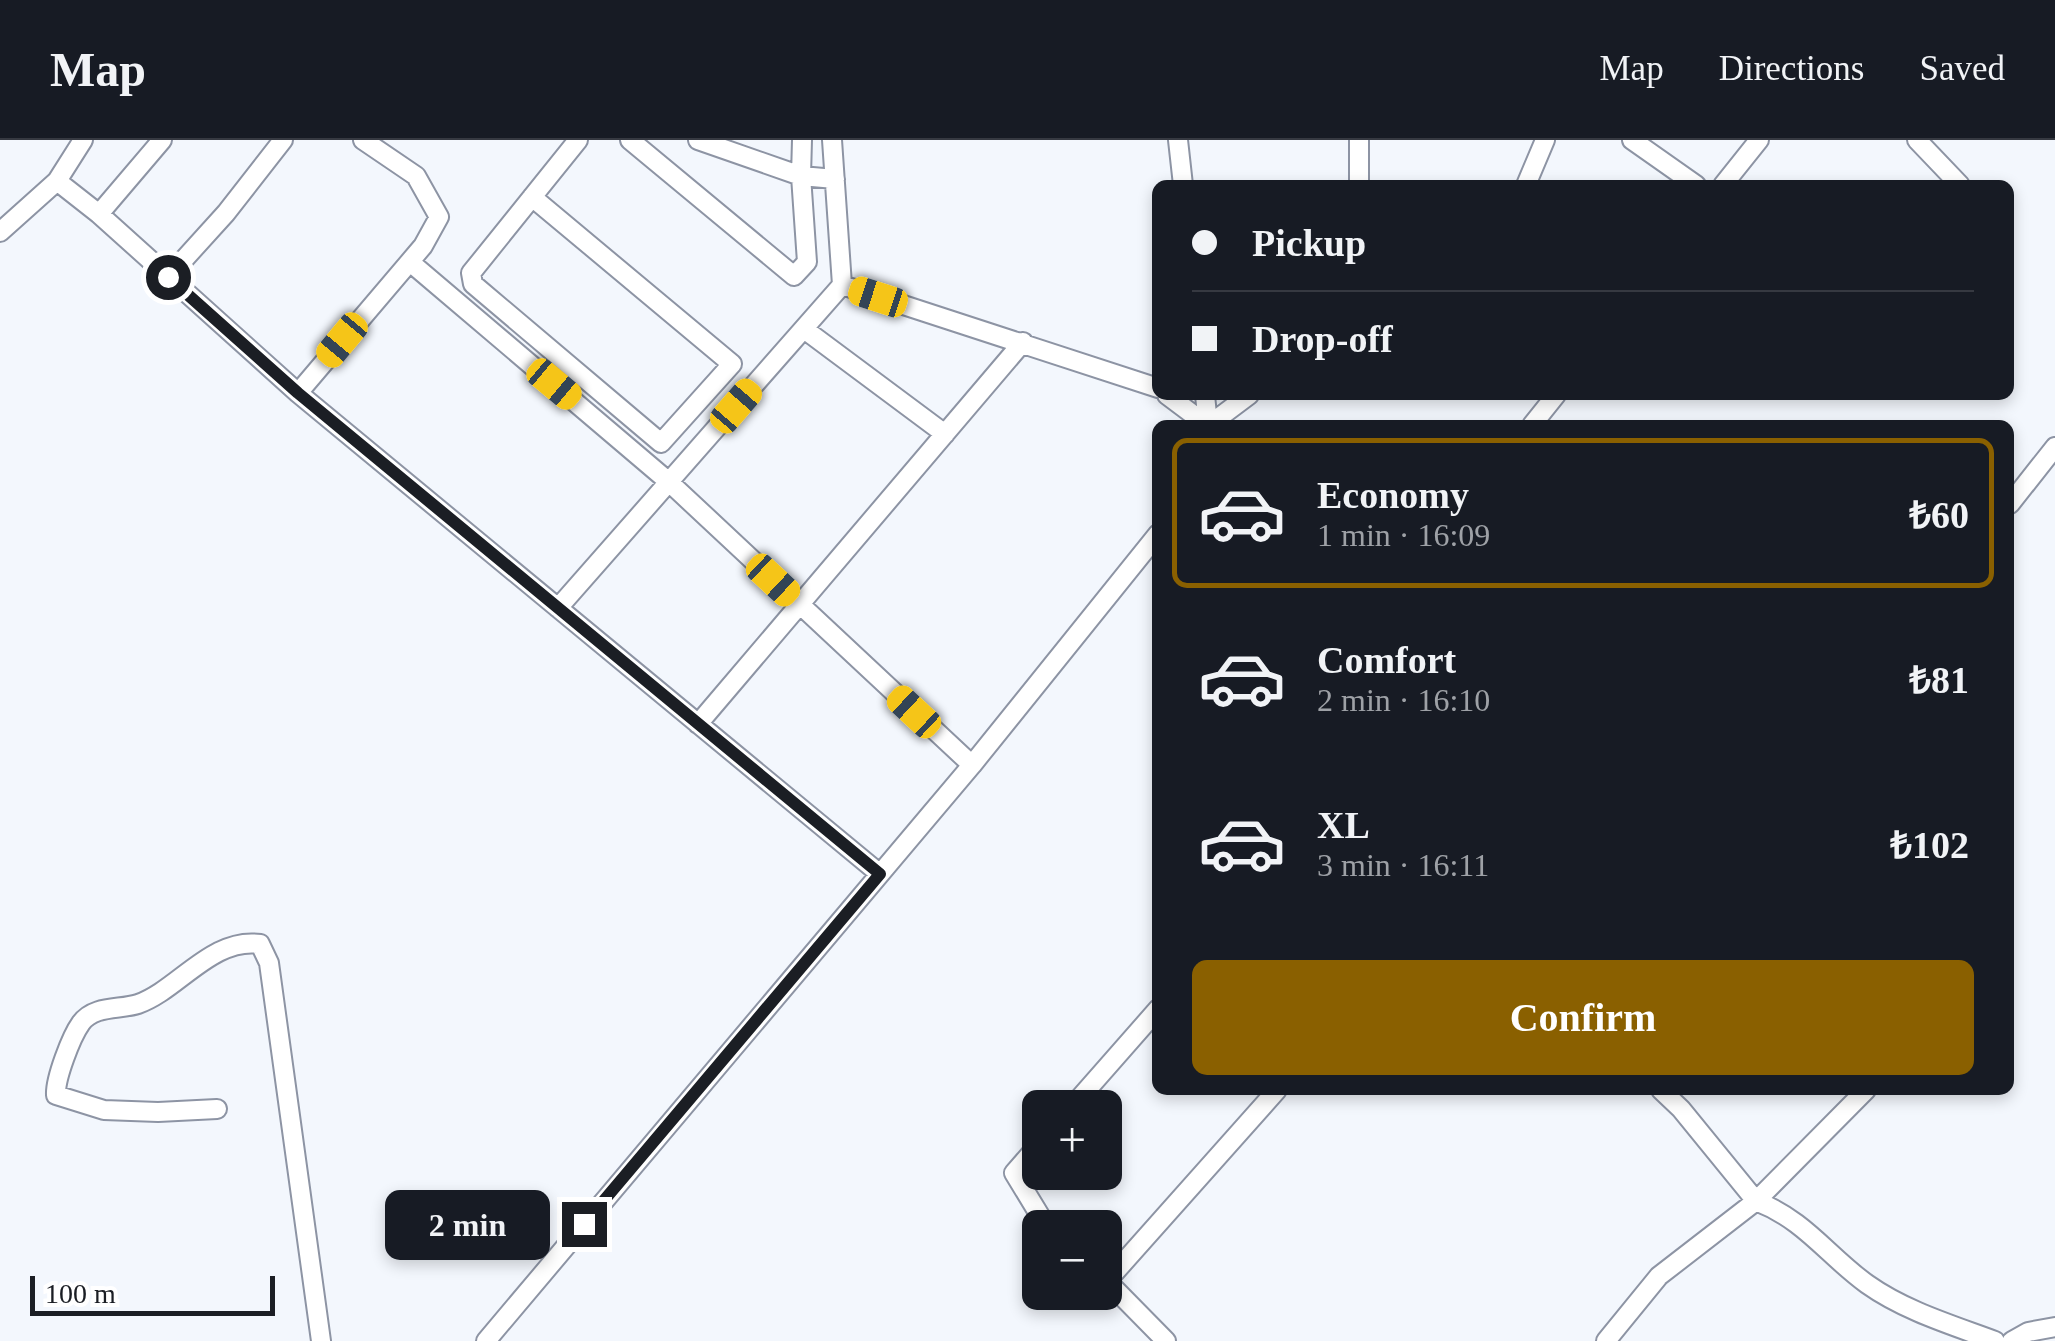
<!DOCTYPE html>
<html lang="en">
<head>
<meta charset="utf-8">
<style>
  :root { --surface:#171b24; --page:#242831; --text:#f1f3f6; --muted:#9ea1a6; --line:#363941; --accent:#8a6000 }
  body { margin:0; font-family:Georgia,serif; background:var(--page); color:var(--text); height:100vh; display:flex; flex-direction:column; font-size:38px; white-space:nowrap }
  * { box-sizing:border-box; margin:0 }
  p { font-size:32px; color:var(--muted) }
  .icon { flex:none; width:55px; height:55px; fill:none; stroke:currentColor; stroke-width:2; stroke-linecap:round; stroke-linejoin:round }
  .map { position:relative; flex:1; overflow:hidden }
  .side { position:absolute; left:1152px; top:280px; width:862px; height:675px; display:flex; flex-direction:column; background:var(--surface); border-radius:15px; box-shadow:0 5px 15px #0003 }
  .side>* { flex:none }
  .hud { position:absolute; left:1152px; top:40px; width:862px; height:220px; border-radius:15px; box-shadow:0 5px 15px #0003; display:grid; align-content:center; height:220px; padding:0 40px; background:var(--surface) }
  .fabs { position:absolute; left:1022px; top:950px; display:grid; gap:20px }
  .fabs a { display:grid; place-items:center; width:100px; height:100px; border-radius:15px; background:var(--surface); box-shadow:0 5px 15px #0003; font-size:50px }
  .scale { position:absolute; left:30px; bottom:25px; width:245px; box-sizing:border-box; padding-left:10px; border:5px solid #1b1e24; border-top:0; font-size:28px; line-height:35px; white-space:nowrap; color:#1b1e24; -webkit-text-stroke:8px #fff; paint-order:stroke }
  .end { position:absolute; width:45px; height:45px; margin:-22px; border:12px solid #1b1e24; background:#fff; box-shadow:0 0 0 5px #fff }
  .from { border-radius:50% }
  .bubble { position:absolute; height:70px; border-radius:15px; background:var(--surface); box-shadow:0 5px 15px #0003; font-size:32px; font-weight:600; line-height:70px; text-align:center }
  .car { position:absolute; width:30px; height:60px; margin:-30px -15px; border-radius:12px; box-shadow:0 0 8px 2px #0007; background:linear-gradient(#f5c518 24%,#345 0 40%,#f5c518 0 76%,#345 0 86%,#f5c518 0) }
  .hud b { display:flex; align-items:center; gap:35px; height:95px; font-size:38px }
  .hud b+b { border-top:2px solid var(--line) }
  .hud i { width:25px; height:25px; background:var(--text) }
  ul { padding:18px 0 0; list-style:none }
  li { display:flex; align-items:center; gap:30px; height:150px; margin:0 20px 15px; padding:0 20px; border:5px solid transparent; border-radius:15px }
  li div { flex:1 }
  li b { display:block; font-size:38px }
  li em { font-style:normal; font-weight:600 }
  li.on { border-color:var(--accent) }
  li>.icon { width:90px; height:90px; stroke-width:1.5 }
  .cta { display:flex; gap:20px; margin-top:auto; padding:20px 40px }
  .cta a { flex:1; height:115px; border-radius:15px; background:var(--accent); color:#fff; font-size:40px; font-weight:600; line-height:115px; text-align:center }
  header { display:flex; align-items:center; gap:60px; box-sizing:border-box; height:140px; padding:0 50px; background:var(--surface); border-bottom:2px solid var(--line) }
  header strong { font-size:48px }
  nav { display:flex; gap:55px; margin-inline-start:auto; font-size:35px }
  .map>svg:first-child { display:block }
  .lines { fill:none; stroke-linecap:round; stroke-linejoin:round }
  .minor-casing { stroke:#8d94a4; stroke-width:22 }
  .minor { stroke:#fff; stroke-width:18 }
  .route { stroke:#1b1e24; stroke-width:12 }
</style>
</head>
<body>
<header>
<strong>Map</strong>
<nav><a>Map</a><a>Directions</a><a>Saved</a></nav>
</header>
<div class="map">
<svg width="2055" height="1201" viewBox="0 0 2055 1201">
  <rect width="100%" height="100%" fill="#f3f7fd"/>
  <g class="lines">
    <!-- minor casing -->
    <g class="minor-casing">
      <path id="minor" d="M630,0L794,136L807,122L801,36L802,0
        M698,0L801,36L835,39
        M1178,0L1183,45
        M1359,0V45
        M1632,0L1696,45
        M1917,0L1960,45
        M57,41L99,74L298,253L880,734
        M1526,45L1545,0
        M1723,45L1759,0
        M532,57L732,224L661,303L473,144L471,133L578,0
        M99,74L162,0
        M0,92L57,41L83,0
        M410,122L669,342L972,625
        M168,137L226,73L283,0
        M842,145L1158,248
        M804,189L945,294
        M298,253L423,106L439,77L416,36L363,0
        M1167,255L1207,285
        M1205,255L1208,285
        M1209,285L1249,255
        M1532,285L1556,255
        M2010,364L2055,307
        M558,468L842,145L832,0
        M698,584L1023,202
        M1661,950L1681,969L1756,1061L1866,950
        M1071,968L1158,869
        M217,969L158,972L104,970L56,955C55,939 71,897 81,883C94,865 120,870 138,864C178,850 212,797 260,804L269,823L321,1201
        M1040,1003L1014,1033L1042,1079L1051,1088
        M1105,1139L1166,1201
        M1107,1141L1277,950
        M486,1201L972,625L1158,394
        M1606,1201L1659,1136L1756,1061C1805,1080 1827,1115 1867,1144C1905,1171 1952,1185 1995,1201
        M2012,1201L2028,1192L2055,1187"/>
    </g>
    <!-- minor -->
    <use href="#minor" class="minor"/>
  </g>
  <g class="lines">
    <!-- route -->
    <path class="route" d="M168,137L298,253L880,734L584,1084"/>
  </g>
</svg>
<div class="fabs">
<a>+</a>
<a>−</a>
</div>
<div class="scale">100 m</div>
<i class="end from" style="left:168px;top:137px"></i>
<i class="end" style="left:584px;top:1084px"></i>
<div class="bubble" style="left:385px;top:1050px;width:165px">2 min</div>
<i class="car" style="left:878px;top:157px;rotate:288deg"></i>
<i class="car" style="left:342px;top:200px;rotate:220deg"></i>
<i class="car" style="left:554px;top:244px;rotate:130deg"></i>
<i class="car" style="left:736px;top:266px;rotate:41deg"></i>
<i class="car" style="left:773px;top:440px;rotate:133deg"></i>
<i class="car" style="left:914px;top:572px;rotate:313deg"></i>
<div class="hud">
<b><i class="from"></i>Pickup</b>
<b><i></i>Drop-off</b>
</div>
<section class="side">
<ul>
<li class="on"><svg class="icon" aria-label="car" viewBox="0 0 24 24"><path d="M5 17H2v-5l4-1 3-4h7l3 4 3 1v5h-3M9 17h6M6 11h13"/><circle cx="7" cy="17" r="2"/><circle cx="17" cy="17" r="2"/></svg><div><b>Economy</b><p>1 min · 16:09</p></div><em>₺60</em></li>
<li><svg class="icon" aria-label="car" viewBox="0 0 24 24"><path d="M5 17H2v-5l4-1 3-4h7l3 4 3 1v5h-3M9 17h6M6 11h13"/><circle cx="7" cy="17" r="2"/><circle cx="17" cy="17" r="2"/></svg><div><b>Comfort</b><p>2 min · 16:10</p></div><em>₺81</em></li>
<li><svg class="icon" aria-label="car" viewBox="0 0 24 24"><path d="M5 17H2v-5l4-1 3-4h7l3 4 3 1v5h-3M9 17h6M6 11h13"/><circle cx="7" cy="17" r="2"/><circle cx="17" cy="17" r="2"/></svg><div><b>XL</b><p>3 min · 16:11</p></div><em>₺102</em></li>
</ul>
<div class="cta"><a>Confirm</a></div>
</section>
</div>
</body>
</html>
